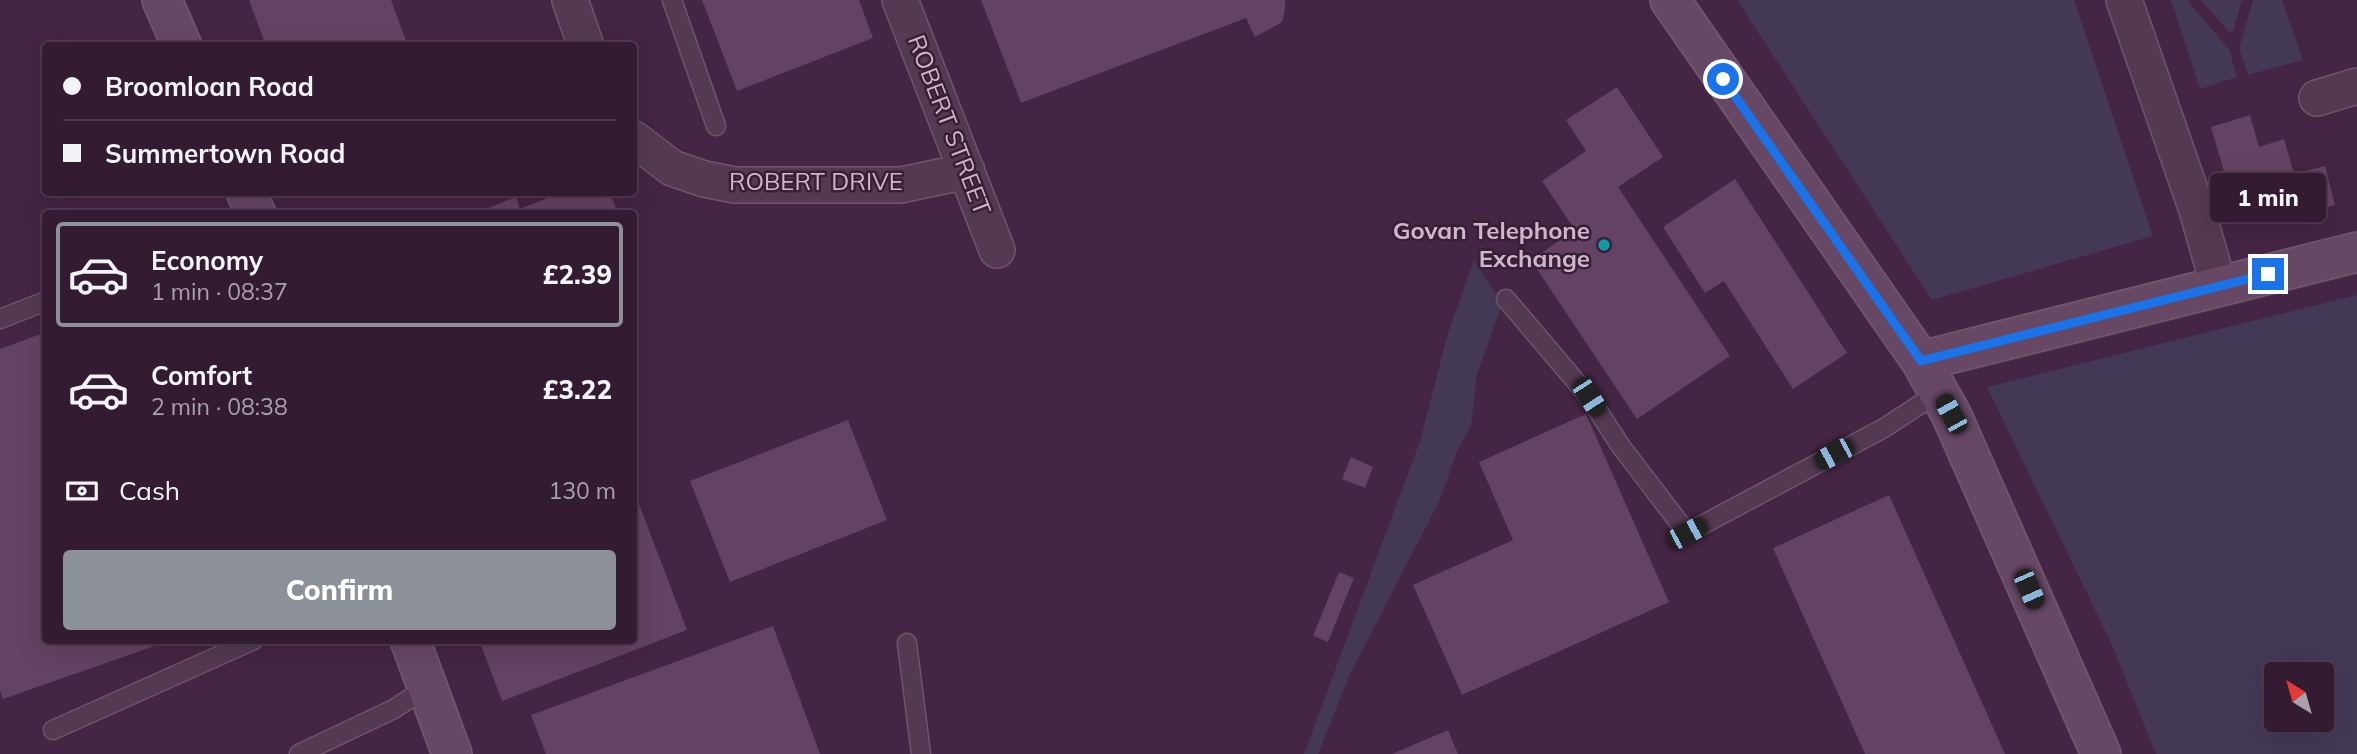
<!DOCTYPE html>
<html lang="en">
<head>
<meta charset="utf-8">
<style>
  :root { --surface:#331c32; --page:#3e293e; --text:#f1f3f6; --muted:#a9a1ac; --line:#4e3a4d; --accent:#8c9099 }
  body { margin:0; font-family:Mulish,sans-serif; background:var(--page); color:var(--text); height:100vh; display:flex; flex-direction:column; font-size:26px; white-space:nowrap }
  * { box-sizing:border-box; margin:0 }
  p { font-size:23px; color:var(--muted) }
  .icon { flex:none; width:38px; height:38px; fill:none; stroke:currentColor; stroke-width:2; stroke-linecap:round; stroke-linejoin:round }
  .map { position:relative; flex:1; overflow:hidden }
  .drawer { position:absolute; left:42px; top:210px; width:595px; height:434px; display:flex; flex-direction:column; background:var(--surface); border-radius:7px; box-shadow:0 7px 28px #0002,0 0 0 2px var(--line) }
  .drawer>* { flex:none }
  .guide { position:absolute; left:42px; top:42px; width:595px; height:154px; border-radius:7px; box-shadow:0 7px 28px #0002,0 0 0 2px var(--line); display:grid; align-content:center; height:154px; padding:0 21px; background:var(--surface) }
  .needle { width:46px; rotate:323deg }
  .controls { position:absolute; left:2264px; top:662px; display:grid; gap:14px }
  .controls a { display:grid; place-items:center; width:70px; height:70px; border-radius:7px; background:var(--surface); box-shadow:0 7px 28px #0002,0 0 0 2px var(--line); font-size:35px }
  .end { position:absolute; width:32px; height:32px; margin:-16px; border:9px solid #1a73e8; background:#fff; box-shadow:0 0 0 4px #fff }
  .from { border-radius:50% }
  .bubble { position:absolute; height:49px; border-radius:7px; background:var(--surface); box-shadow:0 7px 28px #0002,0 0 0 2px var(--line); font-size:23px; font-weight:800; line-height:49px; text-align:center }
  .car { position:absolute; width:21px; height:42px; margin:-21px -10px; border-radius:9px; box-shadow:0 0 5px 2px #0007; background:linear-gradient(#222 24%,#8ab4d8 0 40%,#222 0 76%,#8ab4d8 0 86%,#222 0) }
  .guide b { display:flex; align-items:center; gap:24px; height:66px; font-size:26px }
  .guide b+b { border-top:2px solid var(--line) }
  .guide i { width:18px; height:18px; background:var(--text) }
  ul { padding:12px 0 0; list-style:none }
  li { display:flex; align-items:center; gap:21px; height:105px; margin:0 14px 10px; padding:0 7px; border:4px solid transparent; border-radius:7px }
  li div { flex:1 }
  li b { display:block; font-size:26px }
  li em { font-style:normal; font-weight:800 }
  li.selected { border-color:var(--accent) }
  li>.icon { width:63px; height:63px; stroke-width:1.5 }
  .pay { display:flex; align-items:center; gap:18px; height:77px; padding:0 21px; font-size:26px }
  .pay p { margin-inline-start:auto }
  .cta { display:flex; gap:14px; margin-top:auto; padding:14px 21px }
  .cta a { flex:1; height:80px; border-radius:7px; background:var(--accent); color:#fff; font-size:28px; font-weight:800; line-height:80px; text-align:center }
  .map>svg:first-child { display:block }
  .green { fill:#433856; fill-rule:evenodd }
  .building { fill:#644263 }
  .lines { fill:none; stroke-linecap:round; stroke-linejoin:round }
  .lane-casing { stroke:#6d556c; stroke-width:21 }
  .street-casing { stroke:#6d556c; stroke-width:38 }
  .secondary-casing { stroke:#6d556c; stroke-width:42 }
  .lane { stroke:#533a52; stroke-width:18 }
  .street { stroke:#533a52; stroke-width:35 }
  .secondary { stroke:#664764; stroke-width:38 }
  .route { stroke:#1a73e8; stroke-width:9 }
  .culture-dot { fill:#0f9aa8; stroke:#381e37; stroke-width:2.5 }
  .labels { text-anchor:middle; stroke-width:5; stroke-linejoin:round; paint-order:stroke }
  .street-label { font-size:24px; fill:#cdb7cb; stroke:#381e37 }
  .poi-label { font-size:24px; font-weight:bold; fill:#cdb7cb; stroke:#381e37; text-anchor:end }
</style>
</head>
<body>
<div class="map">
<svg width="2357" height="754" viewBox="0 0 2357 754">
  <rect width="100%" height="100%" fill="#442543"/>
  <!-- green -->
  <path class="green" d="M1737,0H2074L2153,236L1932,300Z
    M2171,0H2187L2229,49L2237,77L2200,89Z
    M2201,0H2242L2233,32L2228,31Z
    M2253,0H2282L2303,60L2248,75L2239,48Z
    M1474,260L1502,304L1477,374L1471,426L1457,451L1440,500L1349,676L1318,754H1304L1420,441L1448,333Z
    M2357,295V754H2156L2112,645L1987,387ZM2277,674H2322V719H2277Z"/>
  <!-- building -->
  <path class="building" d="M249,0H391L408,46H266Z
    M702,0H859L873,38L737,91Z
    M981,0H1285V10L1282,22L1255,37L1246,18L1021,103Z
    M1617,87L1663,157L1618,187L1730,356L1637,419L1531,260L1575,230L1542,181L1586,151L1566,120Z
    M2250,115L2259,147L2284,139L2294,174L2325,166L2335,205L2276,221L2265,182L2230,192L2211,127Z
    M1735,179L1847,353L1793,389L1724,281L1705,293L1663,227Z
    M563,192H610L618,214H473L516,197L520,209Z
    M46,332V640L169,641L3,699L0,691V349Z
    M1586,414L1669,602L1462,695L1413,585L1513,540L1479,462Z
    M848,420L887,520L730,582L690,481Z
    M1351,457L1373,467L1365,488L1342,479Z
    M634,491L687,630L502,701L479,640H634Z
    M1889,495L2005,754H1865L1773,548Z
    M1339,572L1354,578L1328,642L1313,636Z
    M773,626L820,754H546L531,715Z
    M1448,730L1458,754H1392Z"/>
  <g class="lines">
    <!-- lane casing -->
    <g class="lane-casing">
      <path id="lane" d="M672,0L716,126
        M1506,299L1589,397L1620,445L1687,533L1884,428L1939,392
        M0,319L46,301
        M907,643L921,754
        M53,730L254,640
        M299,754L394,709L427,687"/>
    </g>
    <!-- street casing -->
    <g class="street-casing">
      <path id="street" d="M570,0L586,46
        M900,0L997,250
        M2124,0L2197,210L2219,287
        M2317,98L2357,86
        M634,139L672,168L704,179L735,185H901L967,171"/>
    </g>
    <!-- secondary casing -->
    <g class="secondary-casing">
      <path id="secondary" d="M162,0L182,46
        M1670,0L1921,361L1951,414L2101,754
        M246,192L256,214
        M1921,361L2357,252
        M410,640L452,754"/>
    </g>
    <!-- lane -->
    <use href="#lane" class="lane"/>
    <!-- street -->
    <use href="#street" class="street"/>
    <!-- secondary -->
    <use href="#secondary" class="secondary"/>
  </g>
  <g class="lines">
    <!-- route -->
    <path class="route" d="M1723,79L1921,361L2268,274"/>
  </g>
  <!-- markers -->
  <circle class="culture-dot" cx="1604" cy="245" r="7"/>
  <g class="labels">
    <!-- street labels -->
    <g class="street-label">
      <text transform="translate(949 125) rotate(69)" y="8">ROBERT STREET</text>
      <text x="816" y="190">ROBERT DRIVE</text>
    </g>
    <!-- poi labels -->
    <g class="poi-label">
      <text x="1590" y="239">Govan Telephone<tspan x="1590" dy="28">Exchange</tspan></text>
    </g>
  </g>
</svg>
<div class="controls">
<a><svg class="needle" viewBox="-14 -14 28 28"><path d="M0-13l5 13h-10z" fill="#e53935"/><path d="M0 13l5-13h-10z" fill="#a9a1ac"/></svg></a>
</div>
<i class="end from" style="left:1723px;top:79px"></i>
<i class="end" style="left:2268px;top:274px"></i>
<div class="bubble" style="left:2210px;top:173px;width:116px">1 min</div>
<i class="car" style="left:1589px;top:397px;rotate:147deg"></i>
<i class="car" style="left:1951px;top:414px;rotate:331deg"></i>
<i class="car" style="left:1834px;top:454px;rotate:242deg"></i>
<i class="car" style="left:1687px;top:533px;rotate:62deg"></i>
<i class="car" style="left:2029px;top:589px;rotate:156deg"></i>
<div class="guide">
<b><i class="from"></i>Broomloan Road</b>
<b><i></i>Summertown Road</b>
</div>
<section class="drawer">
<ul>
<li class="selected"><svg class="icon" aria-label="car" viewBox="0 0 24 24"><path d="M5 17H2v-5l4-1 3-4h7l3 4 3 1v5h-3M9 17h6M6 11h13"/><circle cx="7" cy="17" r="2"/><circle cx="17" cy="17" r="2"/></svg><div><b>Economy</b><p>1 min · 08:37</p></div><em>£2.39</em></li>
<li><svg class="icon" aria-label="car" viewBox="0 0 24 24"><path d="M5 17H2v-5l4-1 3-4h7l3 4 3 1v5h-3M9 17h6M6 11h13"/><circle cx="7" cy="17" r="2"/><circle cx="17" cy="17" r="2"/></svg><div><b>Comfort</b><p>2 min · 08:38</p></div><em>£3.22</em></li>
</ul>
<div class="pay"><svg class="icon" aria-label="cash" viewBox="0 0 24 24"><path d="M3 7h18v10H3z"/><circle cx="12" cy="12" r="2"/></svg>Cash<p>130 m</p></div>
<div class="cta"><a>Confirm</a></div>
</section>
</div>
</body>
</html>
